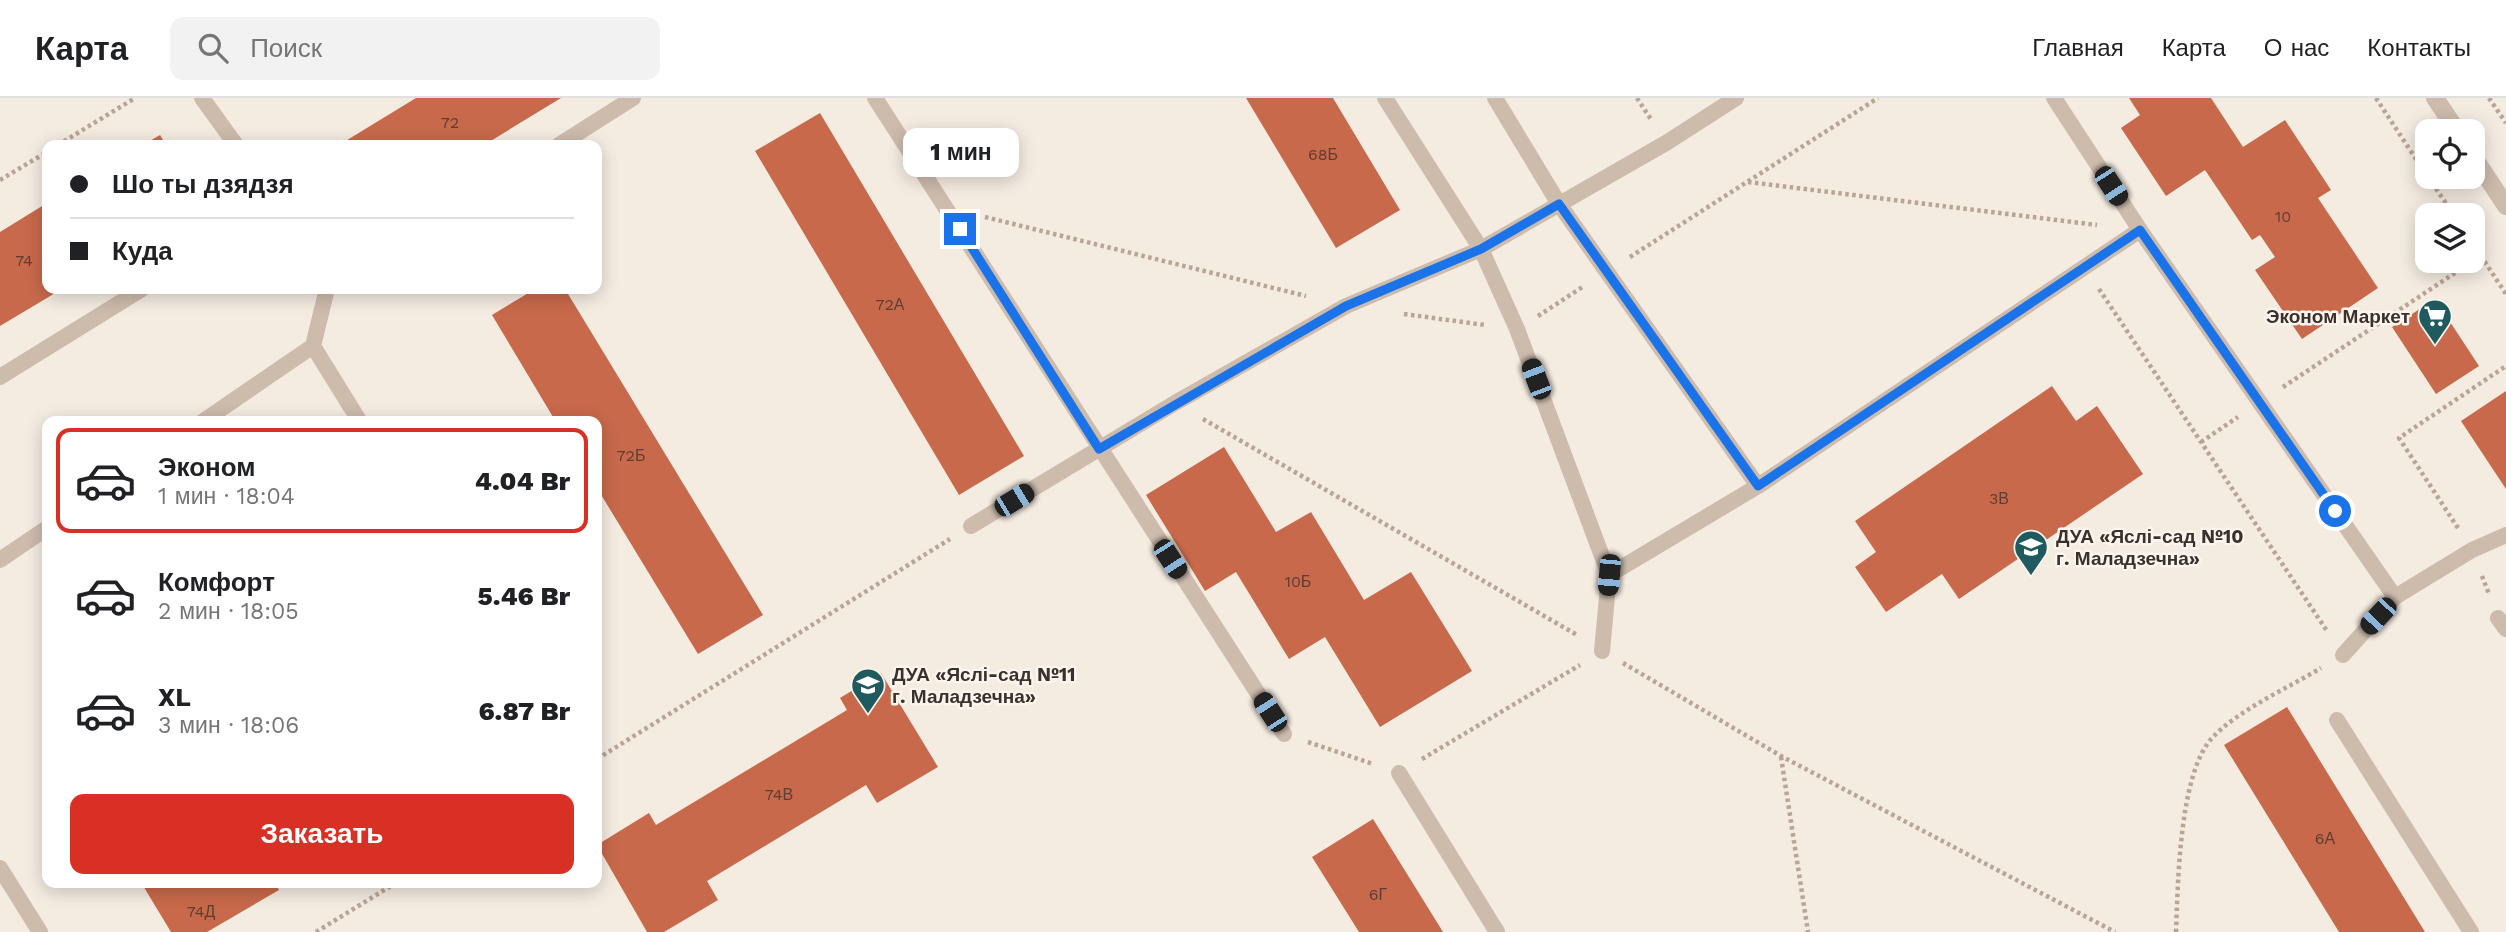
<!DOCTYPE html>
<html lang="ru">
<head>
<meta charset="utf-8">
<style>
  :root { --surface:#fff; --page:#f2f2f2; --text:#202124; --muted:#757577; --line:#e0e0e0; --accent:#d93025 }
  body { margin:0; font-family:"Work Sans",sans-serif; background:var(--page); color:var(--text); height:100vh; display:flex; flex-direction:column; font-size:26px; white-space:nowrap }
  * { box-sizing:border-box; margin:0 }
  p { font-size:23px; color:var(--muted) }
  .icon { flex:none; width:38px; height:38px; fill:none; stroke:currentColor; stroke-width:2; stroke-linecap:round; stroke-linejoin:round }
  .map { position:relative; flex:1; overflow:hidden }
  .sheet { position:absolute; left:42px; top:318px; width:560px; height:472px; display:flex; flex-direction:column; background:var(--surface); border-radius:14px; box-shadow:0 4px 18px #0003 }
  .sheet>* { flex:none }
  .guide { position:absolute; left:42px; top:42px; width:560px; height:154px; border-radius:14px; box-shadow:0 4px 18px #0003; display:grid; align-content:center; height:154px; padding:0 28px; background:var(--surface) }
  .fabs { position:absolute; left:2415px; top:21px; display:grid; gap:14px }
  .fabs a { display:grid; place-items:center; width:70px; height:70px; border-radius:14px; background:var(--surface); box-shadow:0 4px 18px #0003; font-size:35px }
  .end { position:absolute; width:32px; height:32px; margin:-16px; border:9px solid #1a73e8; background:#fff; box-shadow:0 0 0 4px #fff }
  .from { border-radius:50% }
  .bubble { position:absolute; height:49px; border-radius:14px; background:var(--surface); box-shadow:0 4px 18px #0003; font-size:23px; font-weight:800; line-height:49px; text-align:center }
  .car { position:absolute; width:21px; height:42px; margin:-21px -10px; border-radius:9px; box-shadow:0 0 5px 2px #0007; background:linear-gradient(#222 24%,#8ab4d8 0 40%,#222 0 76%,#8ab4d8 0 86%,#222 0) }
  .guide b { display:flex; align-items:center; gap:24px; height:66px; font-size:26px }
  .guide b+b { border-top:2px solid var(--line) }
  .guide i { width:18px; height:18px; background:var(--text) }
  ul { padding:12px 0 0; list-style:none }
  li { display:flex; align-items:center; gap:21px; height:105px; margin:0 14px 10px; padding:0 14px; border:4px solid transparent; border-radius:14px }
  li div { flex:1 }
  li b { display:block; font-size:26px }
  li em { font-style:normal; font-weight:800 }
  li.active { border-color:var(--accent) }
  li>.icon { width:63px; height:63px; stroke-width:1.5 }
  .button { display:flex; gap:14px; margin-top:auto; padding:14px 28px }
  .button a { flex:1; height:80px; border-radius:14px; background:var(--accent); color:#fff; font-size:28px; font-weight:800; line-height:80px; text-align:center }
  header { display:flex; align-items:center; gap:42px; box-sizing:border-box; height:98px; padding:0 35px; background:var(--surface); border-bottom:2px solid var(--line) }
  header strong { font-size:33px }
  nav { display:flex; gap:38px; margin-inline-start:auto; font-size:24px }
  .search { width:490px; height:63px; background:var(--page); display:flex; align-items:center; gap:18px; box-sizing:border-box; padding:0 24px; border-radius:14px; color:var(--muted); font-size:26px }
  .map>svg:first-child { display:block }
  .building { fill:#c8694b }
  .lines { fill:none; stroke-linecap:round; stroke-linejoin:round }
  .path { stroke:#b9a596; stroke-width:4.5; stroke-dasharray:3.5 3.5; stroke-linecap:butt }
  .lane { stroke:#cdbbac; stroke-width:16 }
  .street { stroke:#cdbbac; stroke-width:18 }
  .route { stroke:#1a73e8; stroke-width:9 }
  .labels { text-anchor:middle; stroke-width:5; stroke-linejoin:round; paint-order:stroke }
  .number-label { font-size:16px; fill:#5e3e33 }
  .poi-label { font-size:19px; font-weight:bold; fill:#3b302b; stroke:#fbf5ee; text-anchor:start }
</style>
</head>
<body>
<header>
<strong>Карта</strong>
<div class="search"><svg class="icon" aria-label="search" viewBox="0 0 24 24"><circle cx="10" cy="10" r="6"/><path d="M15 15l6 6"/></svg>Поиск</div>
<nav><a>Главная</a><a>Карта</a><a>О нас</a><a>Контакты</a></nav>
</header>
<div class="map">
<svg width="2506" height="834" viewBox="0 0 2506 834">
  <rect width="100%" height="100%" fill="#f4ebe1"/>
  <!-- building -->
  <path class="building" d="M416,0H561L484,47H339Z
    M1246,0H1333L1400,112L1336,150Z
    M2129,0H2211L2243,49L2285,22L2331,92L2318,100L2378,190L2302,241L2255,172L2275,159L2260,137L2252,142L2205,72L2166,98L2121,30L2140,17Z
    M820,15L1024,358L959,397L755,53Z
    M160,37L166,47H143Z
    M47,105V191H62L0,228V134Z
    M535,191H565L763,517L698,556L597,390V324H556L492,217Z
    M2435,201L2479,268L2436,296L2392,229Z
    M2052,288L2076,323L2097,308L2143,376L1959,501L1942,476L1886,514L1855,469L1876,454L1855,423Z
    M2506,293V391L2461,323Z
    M1224,349L1276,434L1311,414L1364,502L1411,474L1472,573L1380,629L1325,539L1289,561L1236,474L1205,493L1146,397Z
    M881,575L938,669L877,705L866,687L707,783L718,802L664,834H647L597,747L649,715L656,727L847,612L840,600Z
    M2287,609L2425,834H2339L2224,647Z
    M1373,721L1443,834H1359L1312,759Z
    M142,786H276L279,792L207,834H171Z"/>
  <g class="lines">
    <!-- path -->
    <path class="path" d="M1637,0L1652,23
      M2376,0L2427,78
      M2489,0L2506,25
      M58,47L135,0
      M2428,79L2454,117
      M0,82L47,54
      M1748,84L2097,127
      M985,119L1306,198
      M2473,146L2506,196
      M1630,159L1878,0
      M2099,191L2327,533
      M1404,216L1485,227
      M1538,218L1584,188
      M2283,289L2473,163
      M1203,321L1577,537
      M2201,344L2238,319
      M2458,430L2399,340L2506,268
      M2482,478L2489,496
      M1623,565L1781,658L2115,834
      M1308,644L1373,666
      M1781,659L1808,834
      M597,661L950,441
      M1422,661L1580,567
      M316,834L394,786
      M2176,834C2178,786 2179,676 2212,640C2238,612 2288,590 2321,570"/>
    <!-- lane -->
    <path class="lane" d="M202,0L236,47
      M875,0L1284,636
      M1385,0L1481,151L1517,231L1609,477L1602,553
      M1495,0L1559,106L1758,388
      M2054,0L2140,132L2395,499
      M559,47L633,0
      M313,248L360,324
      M0,279L142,191
      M202,324L313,248L326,195
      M971,428L1175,305L1346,208L1481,151L1666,45L1736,0
      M0,462L47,430
      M1609,477L1758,388L2140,132
      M2498,520L2506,531
      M2343,557L2395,499L2472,452L2506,437
      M2337,622L2471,834
      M1399,675L1497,834
      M0,770L40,834"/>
    <!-- street -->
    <path class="street" d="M2435,0L2457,33
      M2473,58L2506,108"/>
  </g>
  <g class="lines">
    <!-- route -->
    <path class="route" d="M960,131L1099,351L1346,208L1481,151L1559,106L1758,388L2140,132L2335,413"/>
  </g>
  <!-- icons -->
  <defs>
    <g id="supermarket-pin" transform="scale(1.75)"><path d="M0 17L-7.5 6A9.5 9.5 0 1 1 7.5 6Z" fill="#1f5a5e" stroke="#fbf5ee"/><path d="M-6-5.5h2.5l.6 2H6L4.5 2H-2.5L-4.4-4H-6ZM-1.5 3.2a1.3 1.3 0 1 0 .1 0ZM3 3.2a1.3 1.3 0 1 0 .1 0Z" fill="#fff"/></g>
    <g id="school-pin" transform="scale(1.75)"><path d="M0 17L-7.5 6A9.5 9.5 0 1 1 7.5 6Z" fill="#1f5a5e" stroke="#fbf5ee"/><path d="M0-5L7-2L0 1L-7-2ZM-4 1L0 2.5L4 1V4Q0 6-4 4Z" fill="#fff"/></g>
  </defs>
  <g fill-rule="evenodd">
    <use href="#supermarket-pin" x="2435" y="218"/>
    <use href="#school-pin" x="2031" y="449"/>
    <use href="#school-pin" x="868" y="587"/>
  </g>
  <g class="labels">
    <!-- number labels -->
    <g class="number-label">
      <text x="450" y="30">72</text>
      <text x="1323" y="62">68Б</text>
      <text x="2283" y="124">10</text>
      <text x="24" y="168">74</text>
      <text x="890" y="212">72А</text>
      <text x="631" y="363">72Б</text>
      <text x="1999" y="406">3В</text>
      <text x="1298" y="489">10Б</text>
      <text x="779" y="702">74В</text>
      <text x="2325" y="746">6А</text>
      <text x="1378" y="802">6Г</text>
      <text x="201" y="819">74Д</text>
    </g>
    <!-- poi labels -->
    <g class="poi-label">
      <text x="2410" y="225" text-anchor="end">Эконом Маркет</text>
      <text x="2056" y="445">ДУА «Яслі-сад №10<tspan x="2056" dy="22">г. Маладзечна»</tspan></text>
      <text x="892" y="583">ДУА «Яслі-сад №11<tspan x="892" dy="22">г. Маладзечна»</tspan></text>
    </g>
  </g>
</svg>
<div class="fabs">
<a><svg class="icon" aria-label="locate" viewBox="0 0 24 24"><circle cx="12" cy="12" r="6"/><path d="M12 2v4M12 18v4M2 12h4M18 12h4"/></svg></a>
<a><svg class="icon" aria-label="layers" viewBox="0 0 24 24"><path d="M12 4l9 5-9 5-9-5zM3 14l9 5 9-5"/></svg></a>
</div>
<i class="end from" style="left:2335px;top:413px"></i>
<i class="end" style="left:960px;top:131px"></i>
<div class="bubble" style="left:903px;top:30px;width:116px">1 мин</div>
<i class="car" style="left:2111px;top:88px;rotate:147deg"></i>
<i class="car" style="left:1536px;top:281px;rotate:339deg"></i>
<i class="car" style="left:1014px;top:402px;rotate:59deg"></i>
<i class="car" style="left:1170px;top:461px;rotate:147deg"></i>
<i class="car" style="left:1609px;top:477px;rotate:185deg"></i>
<i class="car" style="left:2378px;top:518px;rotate:223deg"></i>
<i class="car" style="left:1270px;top:614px;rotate:327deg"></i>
<div class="guide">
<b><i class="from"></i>Шо ты дзядзя</b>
<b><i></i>Куда</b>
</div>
<section class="sheet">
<ul>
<li class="active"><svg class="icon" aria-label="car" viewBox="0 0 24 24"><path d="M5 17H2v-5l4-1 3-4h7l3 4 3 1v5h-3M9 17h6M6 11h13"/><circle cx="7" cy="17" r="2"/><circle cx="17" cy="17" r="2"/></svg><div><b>Эконом</b><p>1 мин · 18:04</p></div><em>4.04 Br</em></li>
<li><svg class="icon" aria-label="car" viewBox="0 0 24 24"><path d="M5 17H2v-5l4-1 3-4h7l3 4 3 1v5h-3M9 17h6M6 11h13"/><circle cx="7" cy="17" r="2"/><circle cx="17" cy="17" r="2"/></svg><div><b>Комфорт</b><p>2 мин · 18:05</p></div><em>5.46 Br</em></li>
<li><svg class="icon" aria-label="car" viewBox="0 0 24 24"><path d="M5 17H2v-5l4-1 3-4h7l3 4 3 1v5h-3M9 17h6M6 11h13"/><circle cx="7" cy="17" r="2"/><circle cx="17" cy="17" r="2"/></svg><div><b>XL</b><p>3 мин · 18:06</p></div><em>6.87 Br</em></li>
</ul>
<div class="button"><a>Заказать</a></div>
</section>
</div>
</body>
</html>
